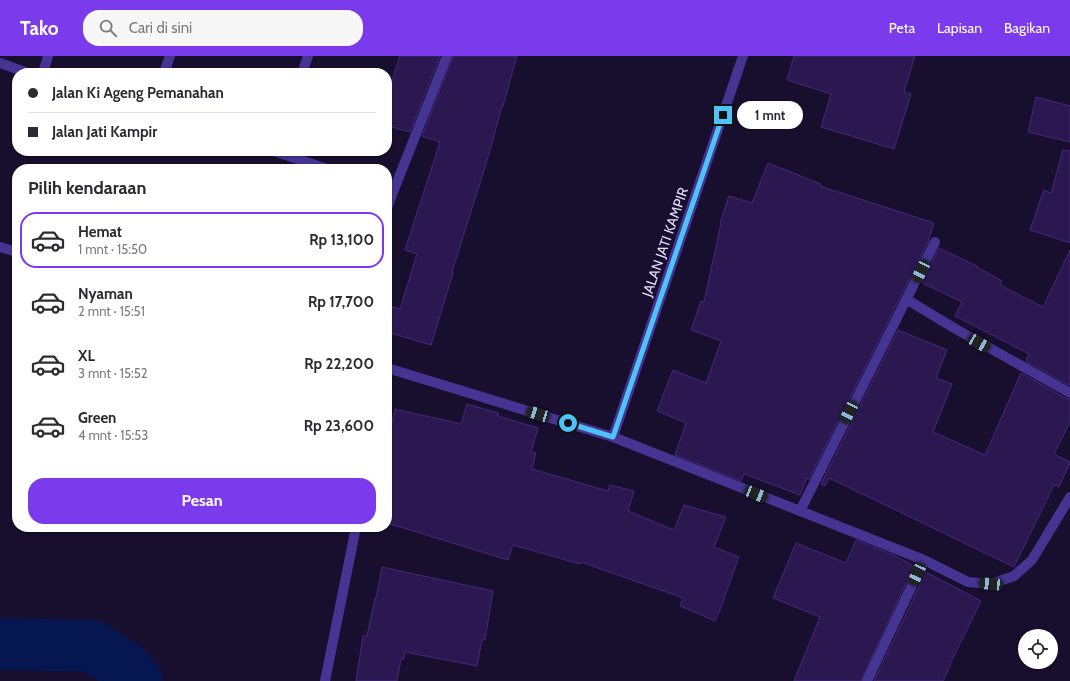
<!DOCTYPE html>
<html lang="id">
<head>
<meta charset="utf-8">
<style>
  :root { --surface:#fff; --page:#f7f7f7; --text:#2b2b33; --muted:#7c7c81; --line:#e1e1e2; --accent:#7c3aed }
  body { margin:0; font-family:Cabin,sans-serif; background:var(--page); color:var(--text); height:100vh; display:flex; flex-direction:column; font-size:15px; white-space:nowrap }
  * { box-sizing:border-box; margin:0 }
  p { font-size:13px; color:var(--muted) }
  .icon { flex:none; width:22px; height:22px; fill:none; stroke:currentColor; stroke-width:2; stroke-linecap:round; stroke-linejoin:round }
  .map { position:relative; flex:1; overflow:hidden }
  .side { position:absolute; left:12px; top:108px; width:380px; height:368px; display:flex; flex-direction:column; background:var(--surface); border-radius:16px; box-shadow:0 1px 3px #0004 }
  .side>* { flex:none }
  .top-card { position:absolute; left:12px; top:12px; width:380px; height:88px; border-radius:16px; box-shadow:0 1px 3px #0004; display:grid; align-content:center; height:88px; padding:0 16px; background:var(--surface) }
  .buttons { position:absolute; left:1018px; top:573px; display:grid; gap:8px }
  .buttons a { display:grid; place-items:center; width:40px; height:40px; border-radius:50%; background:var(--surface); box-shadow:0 1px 3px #0004; font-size:20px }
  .end { position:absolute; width:18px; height:18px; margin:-9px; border:5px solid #4fc3f7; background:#111; box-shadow:0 0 0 2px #111 }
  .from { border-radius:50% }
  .bubble { position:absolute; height:28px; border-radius:14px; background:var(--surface); box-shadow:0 1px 3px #0004; font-size:13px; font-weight:700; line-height:28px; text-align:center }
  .car { position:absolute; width:12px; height:24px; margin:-12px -6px; border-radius:5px; box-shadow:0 0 3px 1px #0007; background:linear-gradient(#222 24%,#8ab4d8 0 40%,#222 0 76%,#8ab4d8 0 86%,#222 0) }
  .top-card b { display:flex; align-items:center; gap:14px; height:38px; font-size:15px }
  .top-card b+b { border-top:1px solid var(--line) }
  .top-card i { width:10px; height:10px; background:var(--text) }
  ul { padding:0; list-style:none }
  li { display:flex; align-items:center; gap:12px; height:56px; margin:0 8px 6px; padding:0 8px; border:2px solid transparent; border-radius:16px }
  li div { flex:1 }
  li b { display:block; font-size:15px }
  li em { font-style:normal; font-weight:700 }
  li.current { border-color:var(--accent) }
  li>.icon { width:36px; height:36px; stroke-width:1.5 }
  h2 { padding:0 16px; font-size:18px; line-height:48px }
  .cta { display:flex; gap:8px; margin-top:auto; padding:8px 16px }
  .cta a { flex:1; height:46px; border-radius:16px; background:var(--accent); color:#fff; font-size:16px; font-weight:700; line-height:46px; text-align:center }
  header { display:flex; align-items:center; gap:24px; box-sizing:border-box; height:56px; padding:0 20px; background:var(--accent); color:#fff }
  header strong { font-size:19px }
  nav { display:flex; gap:22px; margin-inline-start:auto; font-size:14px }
  .search { width:280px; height:36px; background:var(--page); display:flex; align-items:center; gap:10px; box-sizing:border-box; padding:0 14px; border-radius:16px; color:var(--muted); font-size:15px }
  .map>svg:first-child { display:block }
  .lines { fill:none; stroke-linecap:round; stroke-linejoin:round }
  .river { stroke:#051651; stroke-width:52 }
  .building { fill:#2c1851; stroke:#45287f }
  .minor { stroke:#453492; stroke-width:10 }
  .tertiary { stroke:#453492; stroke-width:10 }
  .route { stroke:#4fc3f7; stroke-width:5 }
  .labels { text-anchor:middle; stroke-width:3.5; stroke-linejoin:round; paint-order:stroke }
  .street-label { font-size:14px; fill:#e4dbff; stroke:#180e2e }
</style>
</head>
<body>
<header>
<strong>Tako</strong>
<div class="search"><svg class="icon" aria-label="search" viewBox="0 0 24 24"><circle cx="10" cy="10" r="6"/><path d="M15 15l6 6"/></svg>Cari di sini</div>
<nav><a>Peta</a><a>Lapisan</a><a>Bagikan</a></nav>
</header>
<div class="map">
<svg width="1070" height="625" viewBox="0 0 1070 625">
  <rect width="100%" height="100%" fill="#180e2e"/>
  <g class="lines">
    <!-- river -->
    <path class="river" d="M0,588L92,590L125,611L137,625"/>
  </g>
  <!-- building -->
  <path class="building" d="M400,0H440L410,76L387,70V40Z
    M453,0H517L503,50H502L489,98L452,216L453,217L431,289L387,276V249L400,253L417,198L405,194L440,86L422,80Z
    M794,0H915L904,36L911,38L894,93L821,71L831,38L787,24Z
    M1036,41L1070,50V86L1028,76Z
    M1063,94L1070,95V187L1030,174L1044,134L1051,137Z
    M768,107L821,128L820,130L934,167L928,186L809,423L807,422L800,439L744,418L741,425L675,399L686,367L657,355L673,314L706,327L721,285L691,274L701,245L704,246L721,167H720L729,140L752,147Z
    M939,192L977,210V211L1002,225L1000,229L1043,251L1070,194V330L1026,305L1029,298L955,260L962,246L922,227Z
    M898,274L947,294L936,322L952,328L933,376L985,399L1021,317L1067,343H1070V366L1054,398L1070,406V407L1059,431L1054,429L1014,511L829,422L825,430L821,428Z
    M467,348L498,357V360L538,372L531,396L536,397L532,413L608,435L610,429L634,435L628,455L674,474L684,449L726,461L714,491L739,501L724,542H725L715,565L680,550L683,542L581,506L580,508L513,489L508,504L387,467V388L395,353L461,368Z
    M856,484L894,499L914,510L861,625H794L820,561L773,542L796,487L846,507Z
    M382,511L493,535L485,584H482L477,610L405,596L404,603H401L397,625H356L363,580H367L375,542H376Z
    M926,516L981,545L950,608H951L943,625H874Z"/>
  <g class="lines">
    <!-- minor -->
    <path class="minor" d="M0,7L28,17
      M43,17L48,0
      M164,17L170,0
      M302,17L308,0
      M274,95L327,113
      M387,152L393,136L447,0
      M906,243L954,272L1070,337
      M613,381L924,504L968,526L991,528L1014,520L1032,504L1070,441
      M800,455L935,186
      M325,625L356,471
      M867,625L924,504"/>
    <!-- tertiary -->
    <path class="tertiary" d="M0,191L17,196
      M387,312L613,381L743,0"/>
  </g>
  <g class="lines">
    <!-- route -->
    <path class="route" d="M568,367L613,381L723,59"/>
  </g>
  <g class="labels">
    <!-- street labels -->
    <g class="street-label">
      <text transform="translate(665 186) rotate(-71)" y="5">JALAN JATI KAMPIR</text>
    </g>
  </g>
</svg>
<div class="buttons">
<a><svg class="icon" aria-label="locate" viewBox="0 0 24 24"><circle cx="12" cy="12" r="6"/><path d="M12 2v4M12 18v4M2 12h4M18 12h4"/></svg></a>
</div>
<i class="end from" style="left:568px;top:367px"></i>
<i class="end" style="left:723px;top:59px"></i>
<div class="bubble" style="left:737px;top:45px;width:66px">1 mnt</div>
<i class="car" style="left:921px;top:215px;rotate:207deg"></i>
<i class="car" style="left:979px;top:287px;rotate:120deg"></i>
<i class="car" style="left:849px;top:356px;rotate:207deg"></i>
<i class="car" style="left:538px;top:358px;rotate:287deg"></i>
<i class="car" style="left:756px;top:438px;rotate:112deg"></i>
<i class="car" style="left:917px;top:518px;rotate:205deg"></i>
<i class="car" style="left:991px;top:528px;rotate:275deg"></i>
<div class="top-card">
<b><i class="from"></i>Jalan Ki Ageng Pemanahan</b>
<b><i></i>Jalan Jati Kampir</b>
</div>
<section class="side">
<h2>Pilih kendaraan</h2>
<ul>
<li class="current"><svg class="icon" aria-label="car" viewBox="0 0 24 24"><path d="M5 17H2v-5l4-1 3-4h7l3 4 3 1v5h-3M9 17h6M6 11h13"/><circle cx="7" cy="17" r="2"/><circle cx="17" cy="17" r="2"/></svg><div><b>Hemat</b><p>1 mnt · 15:50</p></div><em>Rp 13,100</em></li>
<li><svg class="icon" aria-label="car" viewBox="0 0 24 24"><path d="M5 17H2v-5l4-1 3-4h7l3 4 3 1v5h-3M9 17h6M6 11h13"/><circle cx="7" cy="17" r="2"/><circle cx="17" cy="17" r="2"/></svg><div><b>Nyaman</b><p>2 mnt · 15:51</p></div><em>Rp 17,700</em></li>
<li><svg class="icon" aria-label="car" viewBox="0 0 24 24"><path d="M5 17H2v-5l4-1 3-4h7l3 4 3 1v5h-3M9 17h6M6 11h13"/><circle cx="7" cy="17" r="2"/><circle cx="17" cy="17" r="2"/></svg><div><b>XL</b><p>3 mnt · 15:52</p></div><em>Rp 22,200</em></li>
<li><svg class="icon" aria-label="car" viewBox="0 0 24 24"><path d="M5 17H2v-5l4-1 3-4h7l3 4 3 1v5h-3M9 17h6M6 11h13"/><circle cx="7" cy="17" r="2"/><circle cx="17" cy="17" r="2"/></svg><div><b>Green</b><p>4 mnt · 15:53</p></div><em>Rp 23,600</em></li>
</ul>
<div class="cta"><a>Pesan</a></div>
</section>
</div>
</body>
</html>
